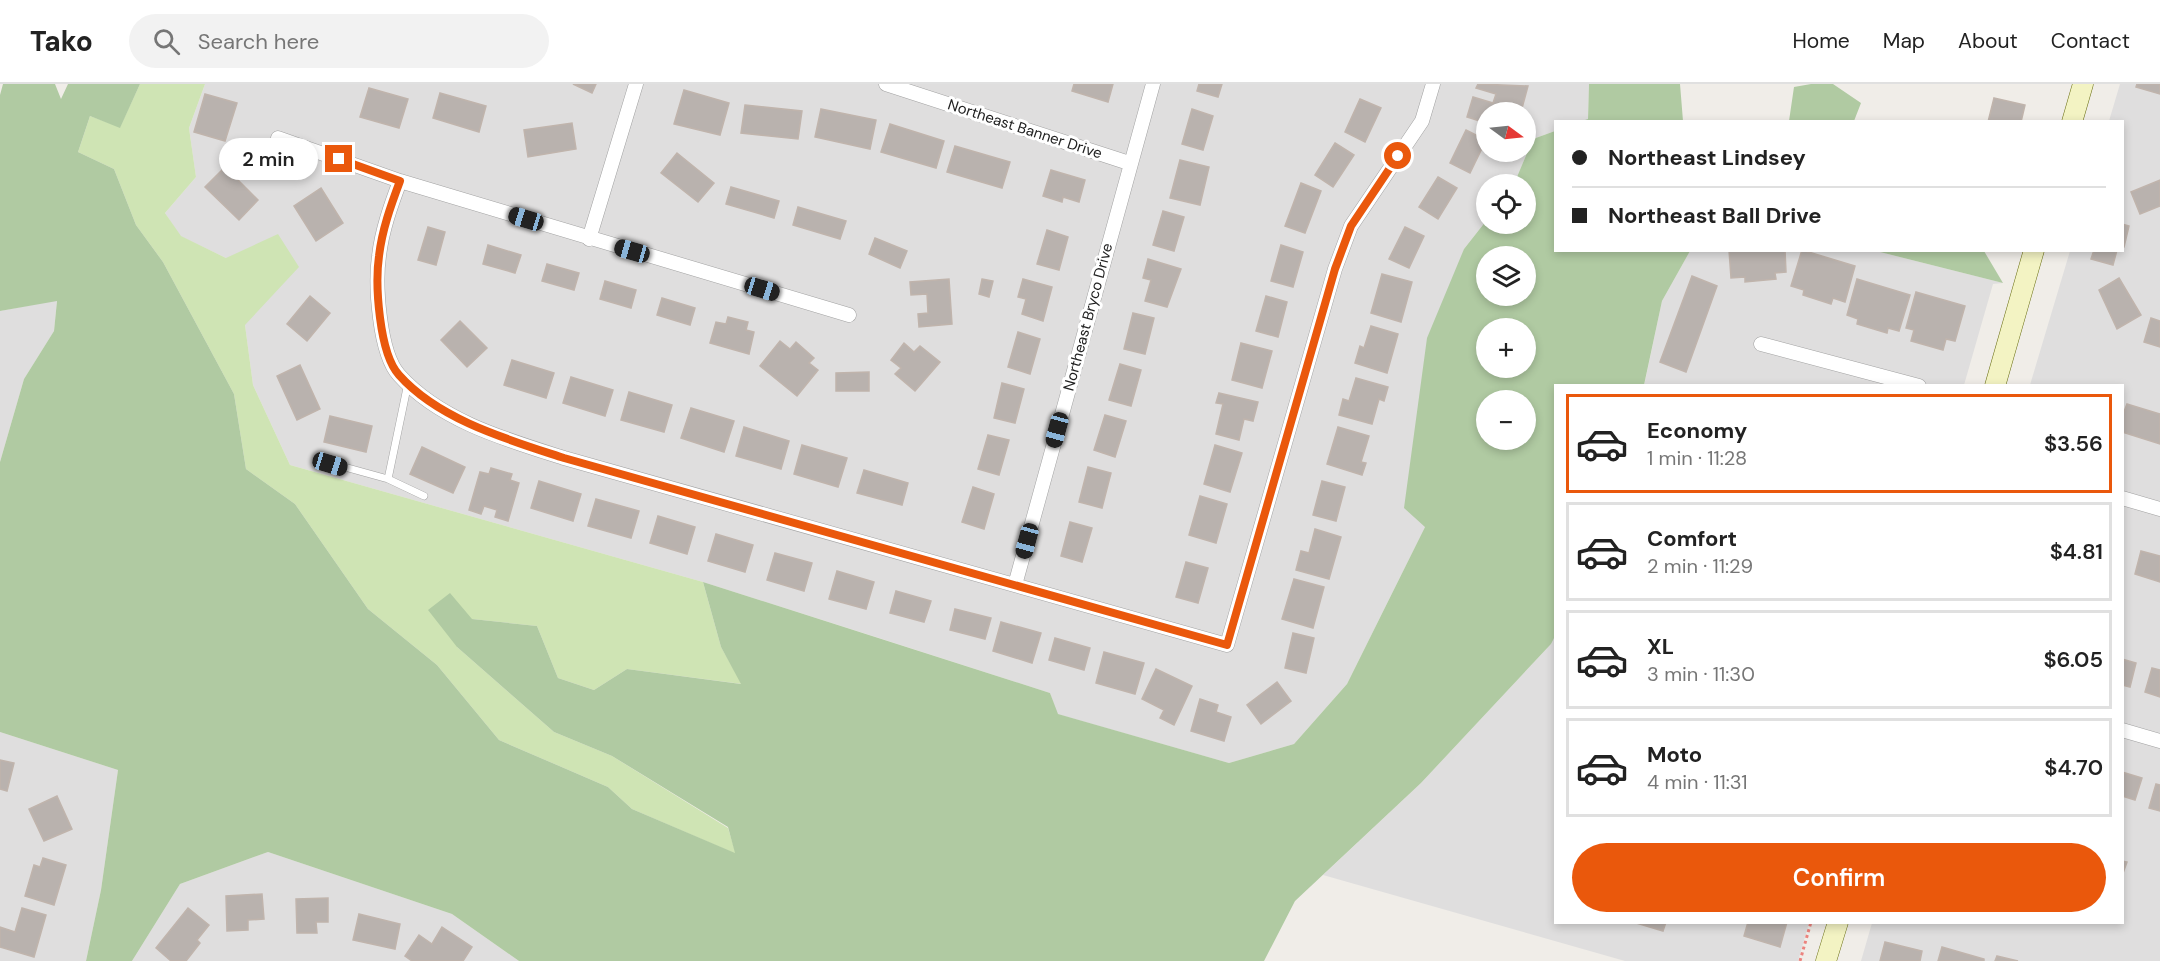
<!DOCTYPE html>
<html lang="en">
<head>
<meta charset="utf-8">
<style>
  :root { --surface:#fff; --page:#f2f2f2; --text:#222; --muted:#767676; --line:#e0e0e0; --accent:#ea580c }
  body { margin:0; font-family:"DM Sans",sans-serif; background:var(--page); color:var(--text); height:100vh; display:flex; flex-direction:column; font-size:22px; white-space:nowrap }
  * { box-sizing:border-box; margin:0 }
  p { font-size:20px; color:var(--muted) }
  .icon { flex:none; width:33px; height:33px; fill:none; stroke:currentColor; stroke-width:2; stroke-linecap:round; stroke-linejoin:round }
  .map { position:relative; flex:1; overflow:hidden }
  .panel { position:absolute; left:1554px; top:300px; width:570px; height:540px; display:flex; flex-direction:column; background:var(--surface); border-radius:0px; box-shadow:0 3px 9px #0003 }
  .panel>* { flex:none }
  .top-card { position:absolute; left:1554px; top:36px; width:570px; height:132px; border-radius:0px; box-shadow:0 3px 9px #0003; display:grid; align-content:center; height:132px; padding:0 18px; background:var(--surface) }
  .needle { width:39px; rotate:105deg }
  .controls { position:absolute; left:1476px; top:18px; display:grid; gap:12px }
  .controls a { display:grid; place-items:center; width:60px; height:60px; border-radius:50%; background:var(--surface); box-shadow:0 3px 9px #0003; font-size:30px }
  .end { position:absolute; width:27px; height:27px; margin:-14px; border:8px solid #ea580c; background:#fff; box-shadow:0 0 0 3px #fff }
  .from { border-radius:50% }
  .bubble { position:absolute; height:42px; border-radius:21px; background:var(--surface); box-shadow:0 3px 9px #0003; font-size:20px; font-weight:600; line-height:42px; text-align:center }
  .car { position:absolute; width:18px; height:36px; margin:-18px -9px; border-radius:8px; box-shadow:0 0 4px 2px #0007; background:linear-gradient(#222 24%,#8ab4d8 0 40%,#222 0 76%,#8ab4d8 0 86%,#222 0) }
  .top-card b { display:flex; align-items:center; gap:21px; height:57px; font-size:22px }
  .top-card b+b { border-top:2px solid var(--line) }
  .top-card i { width:15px; height:15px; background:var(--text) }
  ul { padding:10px 0 0; list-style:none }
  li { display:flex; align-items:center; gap:18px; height:99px; margin:0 12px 9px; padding:0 6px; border:3px solid var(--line); border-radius:0px }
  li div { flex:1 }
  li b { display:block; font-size:22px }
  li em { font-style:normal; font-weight:600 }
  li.on { border-color:var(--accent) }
  li>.icon { width:54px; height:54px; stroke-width:1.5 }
  .action { display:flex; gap:12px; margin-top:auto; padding:12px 18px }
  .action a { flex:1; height:69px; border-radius:36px; background:var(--accent); color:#fff; font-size:24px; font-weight:600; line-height:69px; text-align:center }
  header { display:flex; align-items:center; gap:36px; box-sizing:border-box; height:84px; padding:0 30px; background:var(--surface); border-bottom:2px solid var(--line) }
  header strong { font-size:28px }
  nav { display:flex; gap:33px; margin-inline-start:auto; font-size:21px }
  .search { width:420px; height:54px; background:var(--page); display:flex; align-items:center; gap:15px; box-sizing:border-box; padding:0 21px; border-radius:33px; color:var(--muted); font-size:22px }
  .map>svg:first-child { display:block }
  .residential { fill:#dfdede; fill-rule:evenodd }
  .grass { fill:#cfe4b4 }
  .forest { fill:#b0caa2; fill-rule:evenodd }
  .building { fill:#b9b2ae; stroke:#c0b4ac; stroke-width:1.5 }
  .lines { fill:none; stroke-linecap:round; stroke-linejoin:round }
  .lane-casing { stroke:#a2a2a2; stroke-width:8 }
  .street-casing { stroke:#a2a2a2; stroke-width:15 }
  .secondary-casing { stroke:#696e12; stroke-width:21 }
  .path { stroke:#eb837e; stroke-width:3; stroke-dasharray:3 3; stroke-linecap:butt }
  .lane { stroke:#fff; stroke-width:7 }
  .street { stroke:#fff; stroke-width:14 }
  .secondary { stroke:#f3f3c3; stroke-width:20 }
  .route { stroke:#ea580c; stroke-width:8 }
  .labels { text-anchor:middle; stroke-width:6; stroke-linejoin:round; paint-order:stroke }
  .street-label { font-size:15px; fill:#212121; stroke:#fff }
</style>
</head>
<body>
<header>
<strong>Tako</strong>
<div class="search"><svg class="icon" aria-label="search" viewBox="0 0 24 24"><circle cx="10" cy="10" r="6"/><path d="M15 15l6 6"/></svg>Search here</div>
<nav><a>Home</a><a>Map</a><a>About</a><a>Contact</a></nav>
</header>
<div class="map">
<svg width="2160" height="877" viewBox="0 0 2160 877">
  <rect width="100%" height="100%" fill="#f0ede8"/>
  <!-- residential -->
  <path class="residential" d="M205,0H1589L1588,36L1556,38L1555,47L1533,55L1514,100H1486V137L1464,165L1425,443L1347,600L1294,660L1229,679L1057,630L1050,609L879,554L703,498L290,381L253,301L245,241L226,174L180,152L165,129L196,93L189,44ZM1486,28H1526V68H1486Z
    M2120,0H2160V877H1861L1872,839L2122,838V302L2030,301L2070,167L2122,166V38L2109,37Z
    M1690,167H1876L2003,199L1993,200L1964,301L1644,302L1662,217Z
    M57,216L54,247L24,295L0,378V227Z
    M1555,550L1556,838L1809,839L1798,877H1625L1323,791L1421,699L1551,560Z
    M0,648L118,686L101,806L86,877H0Z
    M268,768L452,830L519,877H132L180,800Z"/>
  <!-- grass -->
  <path class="grass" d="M140,0H205L189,44L196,93L165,129L181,152L226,174L278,150L299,183L245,241L253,301L290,381L703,498L721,563L742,600L627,585L594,606L558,594L537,542L472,535L457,563L554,648L612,672L728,744L736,770L632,725L608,703L499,656L437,581L368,525L295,420L246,385L234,310L163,178L136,141L114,85L78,68L90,32L120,43Z"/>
  <!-- forest -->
  <path class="forest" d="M3,0H55L61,15L68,0H140L120,44L90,32L78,68L114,85L136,141L163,178L234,310L246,385L295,420L368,525L437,581L499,656L608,703L632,725L735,769L728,743L612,672L554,648L457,563L428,526L450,509L472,535L537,542L558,594L594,606L627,585L741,600L721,563L703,498L1050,609L1058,630L1229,679L1294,660L1347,600L1425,443L1404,424L1427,254L1464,165L1486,137L1526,140V100H1514L1533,55L1555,47L1556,166L1690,167L1662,217L1644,301L1556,302V550L1551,560L1421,699L1295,817L1264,877H519L452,830L268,768L180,800L132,877H86L101,806L118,686L0,648V378L24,295L54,247L57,217L0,227V11ZM1486,172H1526V212H1486ZM1486,244H1526V284H1486ZM1486,316H1526V356H1486Z
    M1589,0H1680L1683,37H1582L1588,35Z
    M1811,0H1833L1861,19L1854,37H1789L1794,3Z
    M1876,167H1984L2003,199Z"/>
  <!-- building -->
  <path class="building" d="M573,0H596L592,9Z
    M1074,0H1113L1108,18L1072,7Z
    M1199,0H1222L1218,13L1197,7Z
    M1478,0L1528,2L1521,28H1486V39L1467,33L1473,13L1493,19L1496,10L1476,4Z
    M2137,0H2160V10L2136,3Z
    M369,4L408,15L399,44L360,33Z
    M684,6L729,19L720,51L674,40Z
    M440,9L486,22L479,48L433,34Z
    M205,10L237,19L225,57L194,48Z
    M1994,14L2025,21L2021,38H1988Z
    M1360,15L1381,24L1365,58L1345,48Z
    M745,21L802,27L798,55L741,49Z
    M821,25L876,36L870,65L815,53Z
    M1192,25L1213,32L1203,66L1182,60Z
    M572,39L576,65L528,73L524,46Z
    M890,40L944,57L936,84L881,68Z
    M1466,46L1486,56L1470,89L1450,79Z
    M1335,59L1354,71L1333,103L1315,91Z
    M955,62L1010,78L1002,104L947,88Z
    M677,69L714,99L698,118L661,89Z
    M1180,76L1209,83L1200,121L1170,114Z
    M225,83L258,116L239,136L205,103Z
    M1051,86L1085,96L1079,118L1063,113L1062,118L1043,112Z
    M1438,93L1457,104L1438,135L1419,123Z
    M2160,96V122L2140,130L2131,108Z
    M1301,99L1321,107L1305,149L1285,142Z
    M731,103L779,117L774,134L726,120Z
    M321,104L343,139L316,157L294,122Z
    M798,123L846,137L840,155L793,141Z
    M1163,127L1184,133L1174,167L1153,161Z
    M2122,140L2129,142L2124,163H2122Z
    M428,143L445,148L436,181L418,176Z
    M1405,143L1424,152L1409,184L1389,175Z
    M1047,146L1068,153L1059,186L1037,180Z
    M875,154L907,167L900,184L869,170Z
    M488,161L521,171L515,189L483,180Z
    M1281,161L1303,168L1293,203L1271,197Z
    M1729,166H1785L1786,188L1775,189L1776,195L1745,198V193L1731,194Z
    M1802,166L1855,182L1845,218L1833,214L1831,220L1803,211L1804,206L1791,202Z
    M2094,166H2117L2113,181L2091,175Z
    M1148,175L1181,185L1167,223L1145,217L1151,196L1143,194Z
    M547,180L579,189L574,206L542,197Z
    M1382,190L1412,198L1401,238L1371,229Z
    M1692,192L1717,202L1686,288L1660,278Z
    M2119,194L2141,231L2117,245L2099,206Z
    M949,195L952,240L919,243L918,230L928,229L927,210L911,211L910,198Z
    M982,195L993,197L989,213L979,210Z
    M1023,195L1052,203L1043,237L1022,230L1026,215L1018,213Z
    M1857,195L1910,211L1899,247L1888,244L1887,249L1857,240L1858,235L1847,231Z
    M605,197L636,206L631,224L600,215Z
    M1916,208L1965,222L1955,257L1946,255L1943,266L1911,257L1914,246L1906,244Z
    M310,212L330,229L307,257L287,240Z
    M1266,212L1287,218L1278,253L1256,247Z
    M662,214L695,224L690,241L657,231Z
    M1133,229L1154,234L1145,270L1124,265Z
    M728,233L748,238L746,246L754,248L749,270L710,259L716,238L726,240Z
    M2151,234L2160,237V263L2144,258Z
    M460,237L487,264L467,283L441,256Z
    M1371,242L1398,250L1387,289L1355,279L1360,262L1364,264Z
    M1018,248L1040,255L1030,290L1008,283Z
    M780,257L790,265L796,258L814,274L809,279L818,286L797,312L760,282Z
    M904,259L914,268L920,262L940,278L915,307L895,290L901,284L891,276Z
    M1241,259L1272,267L1262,304L1232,296Z
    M512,276L554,289L546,314L504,301Z
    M1120,280L1141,286L1131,322L1109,316Z
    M300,281L320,325L297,336L277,292Z
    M869,288V307H836V289Z
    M571,293L613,306L605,332L563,319Z
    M1356,294L1388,303L1384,317L1379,315L1372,340L1339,331L1343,315L1349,317Z
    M1002,299L1024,305L1015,339L994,334Z
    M629,308L672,321L664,348L621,336Z
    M1219,309L1258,318L1253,337L1244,335L1239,356L1216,350L1223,320L1216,319Z
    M2127,320L2160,330V360L2122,348V333Z
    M691,324L734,337L724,368L681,354Z
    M1105,331L1126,337L1115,373L1094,366Z
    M330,332L372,342L366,368L324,358Z
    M744,343L789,357L781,385L736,372Z
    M1338,343L1369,352L1361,378L1366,379L1362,391L1327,380Z
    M988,351L1009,356L999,391L978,385Z
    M802,361L847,374L838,403L794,390Z
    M1215,361L1242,369L1230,408L1204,400Z
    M422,363L465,383L453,409L410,390Z
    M1088,383L1111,389L1102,424L1079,418Z
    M491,384L512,390L510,396L519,399L508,437L495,433L497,426L484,422L481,430L469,426L480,388L489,390Z
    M864,386L908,399L902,421L857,409Z
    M539,397L581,410L573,437L531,424Z
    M1322,397L1345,403L1336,437L1313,431Z
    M973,403L994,410L984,445L962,438Z
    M1200,412L1227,420L1216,459L1189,451Z
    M596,415L639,427L631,454L588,442Z
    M658,432L695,443L687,470L650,459Z
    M1070,438L1092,444L1082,478L1061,472Z
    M1315,445L1341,453L1329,495L1296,486L1301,467L1309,469Z
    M716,450L753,461L745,488L708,477Z
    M2141,467L2160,472V498L2135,490Z
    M775,469L812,479L804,507L767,496Z
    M1186,478L1208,484L1198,519L1176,513Z
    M837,487L874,498L866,525L829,515Z
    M1294,495L1324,503L1313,544L1282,535Z
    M896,507L931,517L924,538L890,529Z
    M955,525L991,534L985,555L950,546Z
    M1001,538L1041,549L1032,579L993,567Z
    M1293,549L1314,554L1306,589L1285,584Z
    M1055,554L1090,564L1084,586L1049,576Z
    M1104,568L1144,579L1135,610L1096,599Z
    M2122,575L2136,579L2130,603L2122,601Z
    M2152,584L2160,586V613L2145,608Z
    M1156,585L1192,602L1174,641L1160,634L1164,626L1142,615Z
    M1277,598L1291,617L1261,640L1247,621Z
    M1200,615L1218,621L1216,628L1231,633L1224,657L1191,647Z
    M0,676L14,679L7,707L0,705Z
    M2122,688L2142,694L2135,716L2122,712Z
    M2156,700L2160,701V727L2149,724Z
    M57,712L72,745L44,757L29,725Z
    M43,774L66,781L54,821L25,812L34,781L40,783Z
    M2122,777L2127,778L2122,792Z
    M262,810L264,835L248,836V846L227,847L226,812Z
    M328,814V838H316L317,849H297L296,815Z
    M22,824L46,831L34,873L0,863V843L15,848Z
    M188,824L209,841L197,856L200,859L186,877H171L156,864Z
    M359,830L400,840L395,865L353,856Z
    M1633,838H1666L1663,847Z
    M1748,838H1787L1780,863L1744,852Z
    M442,843L472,863L463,877H412L405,872L419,851L432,860Z
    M1885,858L1922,867L1920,877H1880Z
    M1942,863L1984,875V877H1938Z
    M1997,872L2018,877H1995Z"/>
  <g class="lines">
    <!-- lane casing -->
    <g class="lane-casing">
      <path id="lane" d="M408,299L388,395L424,412
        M330,379L388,395"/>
    </g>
    <!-- street casing -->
    <g class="street-casing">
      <path id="street" d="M886,0L1129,79
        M278,54L400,97L849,231
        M400,97C391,121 382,146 379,172C375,200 379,269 399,291C440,337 507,356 564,374L1227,561L1335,185L1351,142L1422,37L1433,0
        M589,155L636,0
        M1761,260L1919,302
        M2122,414L2160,425
        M1015,501L1153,0
        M2122,646L2160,657"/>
    </g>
    <!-- secondary casing -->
    <g class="secondary-casing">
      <path id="secondary" d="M2072,38L2083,0
        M1995,302L2034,166
        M1826,877L1838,838"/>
    </g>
    <!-- path -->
    <path class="path" d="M1800,877L1811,838"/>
    <!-- lane -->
    <use href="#lane" class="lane"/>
    <!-- street -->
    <use href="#street" class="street"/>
    <!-- secondary -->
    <use href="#secondary" class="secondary"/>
  </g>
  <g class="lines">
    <!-- route -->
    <path class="route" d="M339,75L400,97C391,121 382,146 379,172C375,200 379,269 399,291C439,336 509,356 564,374L1227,561L1335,185L1351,142L1398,72"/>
  </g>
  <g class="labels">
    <!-- street labels -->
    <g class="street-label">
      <text transform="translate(1025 45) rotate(18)" y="5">Northeast Banner Drive</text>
      <text transform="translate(1088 233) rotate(-75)" y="5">Northeast Bryco Drive</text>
    </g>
  </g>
</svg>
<div class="controls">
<a><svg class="needle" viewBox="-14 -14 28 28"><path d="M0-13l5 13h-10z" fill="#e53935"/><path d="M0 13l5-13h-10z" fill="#767676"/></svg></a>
<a><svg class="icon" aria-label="locate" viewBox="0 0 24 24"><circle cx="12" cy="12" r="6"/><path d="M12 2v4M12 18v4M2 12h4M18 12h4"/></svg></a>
<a><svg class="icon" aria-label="layers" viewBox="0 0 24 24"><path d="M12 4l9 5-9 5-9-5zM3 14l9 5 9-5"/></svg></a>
<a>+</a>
<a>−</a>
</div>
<i class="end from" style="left:1398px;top:72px"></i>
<i class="end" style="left:339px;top:75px"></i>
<div class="bubble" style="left:219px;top:54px;width:99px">2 min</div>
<i class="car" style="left:526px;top:135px;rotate:287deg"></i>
<i class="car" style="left:632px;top:167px;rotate:286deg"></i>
<i class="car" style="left:762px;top:205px;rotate:107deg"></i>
<i class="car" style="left:1057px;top:346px;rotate:195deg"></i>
<i class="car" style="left:330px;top:380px;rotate:107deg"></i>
<i class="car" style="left:1027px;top:457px;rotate:195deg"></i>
<div class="top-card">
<b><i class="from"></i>Northeast Lindsey</b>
<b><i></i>Northeast Ball Drive</b>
</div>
<section class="panel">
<ul>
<li class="on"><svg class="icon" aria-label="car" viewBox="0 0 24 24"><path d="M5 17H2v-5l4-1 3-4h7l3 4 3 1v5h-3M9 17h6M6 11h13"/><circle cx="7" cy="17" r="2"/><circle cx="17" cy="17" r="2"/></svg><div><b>Economy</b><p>1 min · 11:28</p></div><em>$3.56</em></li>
<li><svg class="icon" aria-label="car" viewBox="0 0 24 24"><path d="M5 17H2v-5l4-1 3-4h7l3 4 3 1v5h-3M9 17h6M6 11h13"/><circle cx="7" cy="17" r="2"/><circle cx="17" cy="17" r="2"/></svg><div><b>Comfort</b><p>2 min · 11:29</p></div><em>$4.81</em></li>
<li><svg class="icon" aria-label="car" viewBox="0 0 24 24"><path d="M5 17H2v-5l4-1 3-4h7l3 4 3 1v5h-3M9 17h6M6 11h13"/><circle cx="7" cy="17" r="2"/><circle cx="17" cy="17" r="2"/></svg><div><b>XL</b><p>3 min · 11:30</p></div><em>$6.05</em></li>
<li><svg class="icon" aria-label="car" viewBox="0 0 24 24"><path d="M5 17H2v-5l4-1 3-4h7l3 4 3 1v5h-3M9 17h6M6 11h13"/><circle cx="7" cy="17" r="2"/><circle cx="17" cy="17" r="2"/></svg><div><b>Moto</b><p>4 min · 11:31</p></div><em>$4.70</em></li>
</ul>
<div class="action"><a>Confirm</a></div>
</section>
</div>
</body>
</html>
